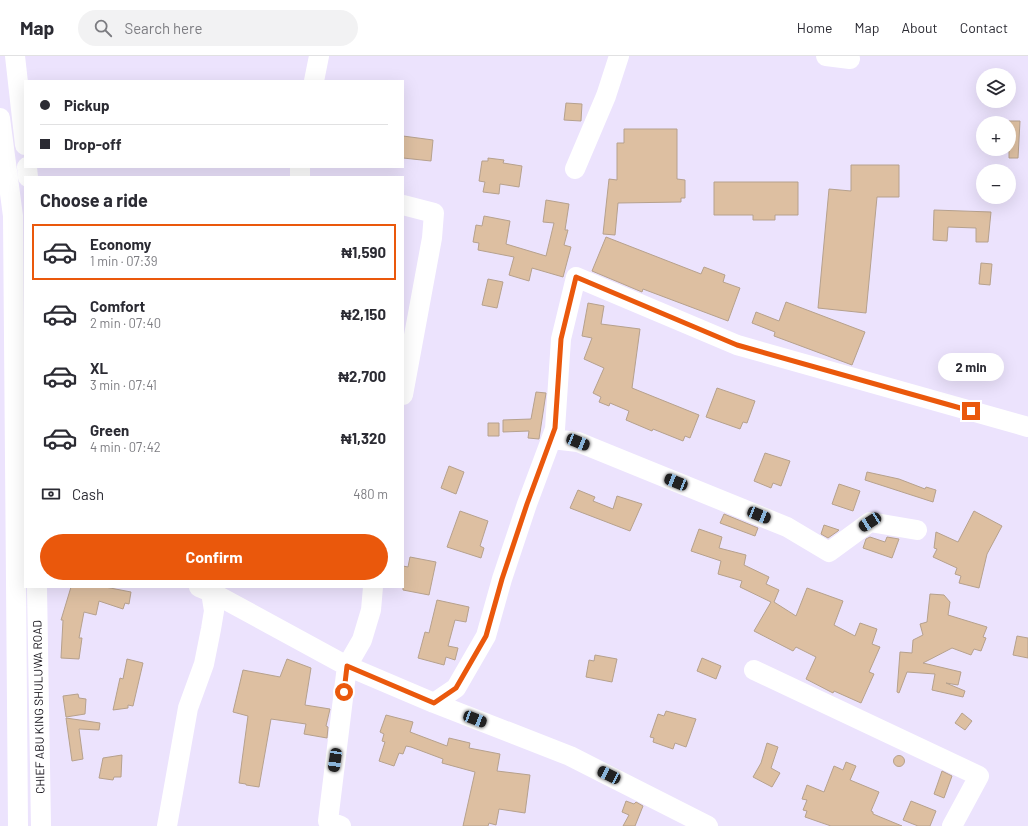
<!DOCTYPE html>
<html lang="en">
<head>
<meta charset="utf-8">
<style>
  :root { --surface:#fff; --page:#f2f2f3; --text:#2b2b33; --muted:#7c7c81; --line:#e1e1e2; --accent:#ea580c }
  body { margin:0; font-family:Barlow,sans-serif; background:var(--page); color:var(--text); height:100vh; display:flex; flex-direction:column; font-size:15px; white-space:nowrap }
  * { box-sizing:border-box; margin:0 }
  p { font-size:13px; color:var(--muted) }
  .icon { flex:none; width:22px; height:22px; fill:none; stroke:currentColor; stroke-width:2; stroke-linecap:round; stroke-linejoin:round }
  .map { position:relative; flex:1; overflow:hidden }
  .drawer { position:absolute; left:24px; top:120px; width:380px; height:412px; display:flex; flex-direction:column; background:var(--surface); border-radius:0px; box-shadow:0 4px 16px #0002 }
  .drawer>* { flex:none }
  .guide { position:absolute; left:24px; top:24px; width:380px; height:88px; border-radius:0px; box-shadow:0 4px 16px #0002; display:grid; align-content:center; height:88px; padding:0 16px; background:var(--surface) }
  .fabs { position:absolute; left:976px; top:12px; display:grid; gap:8px }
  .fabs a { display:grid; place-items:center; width:40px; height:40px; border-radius:50%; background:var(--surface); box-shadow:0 4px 16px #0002; font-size:20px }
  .end { position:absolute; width:18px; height:18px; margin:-9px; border:5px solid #ea580c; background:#fff; box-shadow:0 0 0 2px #fff }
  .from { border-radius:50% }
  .bubble { position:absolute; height:28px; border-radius:14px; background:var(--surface); box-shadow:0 4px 16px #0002; font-size:13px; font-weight:700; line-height:28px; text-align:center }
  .car { position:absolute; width:12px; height:24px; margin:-12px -6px; border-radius:5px; box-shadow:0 0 3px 1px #0007; background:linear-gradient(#222 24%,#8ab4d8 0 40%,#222 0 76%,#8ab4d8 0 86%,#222 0) }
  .guide b { display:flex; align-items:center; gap:14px; height:38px; font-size:15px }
  .guide b+b { border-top:1px solid var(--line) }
  .guide i { width:10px; height:10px; background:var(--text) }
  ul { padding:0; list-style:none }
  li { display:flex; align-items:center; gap:12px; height:56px; margin:0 8px 6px; padding:0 8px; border:2px solid transparent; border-radius:0px }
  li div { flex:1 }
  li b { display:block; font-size:15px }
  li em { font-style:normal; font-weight:700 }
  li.active { border-color:var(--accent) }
  li>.icon { width:36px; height:36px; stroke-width:1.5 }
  h2 { padding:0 16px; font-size:18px; line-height:48px }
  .pay { display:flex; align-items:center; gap:10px; height:44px; padding:0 16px; font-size:15px }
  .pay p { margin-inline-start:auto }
  .action { display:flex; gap:8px; margin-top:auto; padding:8px 16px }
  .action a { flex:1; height:46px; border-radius:24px; background:var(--accent); color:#fff; font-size:16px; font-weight:700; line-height:46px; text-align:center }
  header { display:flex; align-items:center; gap:24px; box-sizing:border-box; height:56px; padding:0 20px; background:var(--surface); border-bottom:1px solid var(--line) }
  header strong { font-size:19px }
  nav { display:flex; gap:22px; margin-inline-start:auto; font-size:14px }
  .search { width:280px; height:36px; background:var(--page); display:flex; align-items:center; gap:10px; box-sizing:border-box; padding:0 14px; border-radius:22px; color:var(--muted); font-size:15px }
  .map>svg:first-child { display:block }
  .building { fill:#ddbfa1; stroke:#b6a18d }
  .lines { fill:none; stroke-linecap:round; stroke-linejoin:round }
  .minor { stroke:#fff; stroke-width:20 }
  .route { stroke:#ea580c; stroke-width:5 }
  .labels { text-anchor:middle; stroke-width:3; stroke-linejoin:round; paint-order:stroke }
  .street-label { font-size:12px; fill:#110e16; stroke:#fff }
</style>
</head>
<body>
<header>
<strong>Map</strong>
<div class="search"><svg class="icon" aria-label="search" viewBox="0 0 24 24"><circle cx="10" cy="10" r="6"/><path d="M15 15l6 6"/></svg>Search here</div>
<nav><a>Home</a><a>Map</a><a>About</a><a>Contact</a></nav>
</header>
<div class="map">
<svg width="1028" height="770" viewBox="0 0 1028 770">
  <rect width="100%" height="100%" fill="#ece3fd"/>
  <!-- building -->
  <path class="building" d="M566,47L582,48L581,65L564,64Z
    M1009,65H1020L1018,102H1009Z
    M624,73H677V123L685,124V142H681V146L618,147L615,179L603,178L609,123L617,124V87H624Z
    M403,80L433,84L431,105L403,102Z
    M488,102L504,104L503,107L522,110L519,131L500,128L499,138L483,136L485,126L479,125L482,105H488Z
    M851,109H899V141H877L866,257L818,252L829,133L851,135Z
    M714,126H798V159H775V164H753V159H714Z
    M546,144L569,148L565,174H568L564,189L571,191L563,221L532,212L529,225L509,219L514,201L478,194L479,187L473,186L476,169L482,170L484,160L510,165L506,188L546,200L554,167L543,166Z
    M934,154L991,156L988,186H976V172L948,171L947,185L933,184Z
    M606,181L701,218L704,211L725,219L723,226L740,232L728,265L643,233L642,236L592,215Z
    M981,207L992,208L990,229L979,228Z
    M488,223L503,226L497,252L482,249Z
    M786,246L865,276L852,309L774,280L775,276L752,267L756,256L779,265Z
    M588,247L604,250L601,268L640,273L632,332L699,359L690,382L685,380L683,385L653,373L652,375L626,364L629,355L610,347L609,350L599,346L601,341L593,337L604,312L584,303L592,282L582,280Z
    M717,332L755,345L747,367L743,366L740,373L706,361Z
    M536,336L546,337L539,383L528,382L529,375L503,376V364L531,363Z
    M488,367H499V380H488Z
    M765,397L790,405L781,430L773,427L771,432L754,425Z
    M449,410L464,416L456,438L441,432Z
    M867,416L899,423L925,433L926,431L936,434L933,446L865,424Z
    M839,428L860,435L853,455L832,448Z
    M578,434L595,441L593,445L613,453L617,440L642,448L630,475L570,452Z
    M460,455L488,465L480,490L484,492L481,502L447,491Z
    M974,455L1002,470L987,498L979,532L959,527L961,520L955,518L957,512L933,501L937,493L934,492L936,476L958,486Z
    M724,458L758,472L755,480L720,467Z
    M824,469L839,474L838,475L828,482L821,478Z
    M699,473L722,481L719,492L746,499L744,509L769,521L766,528L779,534L774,546L796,560L807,532L843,545L834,569L855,580L860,567L877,573L872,588L880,591L869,616L874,618L861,647L834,635L833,637L806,623L816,601L796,591L793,595L754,575L771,546L740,531L742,525L718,518L721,505L691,495Z
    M870,481L885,486L887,481L899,483L892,502L863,492L866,483Z
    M410,501L436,506L429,539L403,534V510L408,511Z
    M71,531H105L131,536L129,548L125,547L123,553L99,545L96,559L84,556L79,582H82L79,603L61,602L63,564H61Z
    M930,538L944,539L950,546L948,559L987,571L983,581L986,582L981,595L974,593L971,599L952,592L923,607L961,616L958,629L946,627L965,635L963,641L932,634L935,618L907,616L899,637L897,636L900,596L912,597L913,584L923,579L920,568L927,566Z
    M437,544L469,551L466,566L455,564L448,590L458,592L455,604L446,601L444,609L418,602L425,576L429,577Z
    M1017,580L1028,582V602L1013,599Z
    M595,599L617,603L612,626L586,621L589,604L594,605Z
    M702,602L721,610L716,623L697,615Z
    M127,603L143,607L133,650L128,649V652L113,654L120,622L123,623Z
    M287,603L311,612L305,649L330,653L326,670L328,671L327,682L304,678L306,668L271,663L259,731L246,729V728L239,727L248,660L233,656L243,614L280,621Z
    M78,638L79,642L86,643L85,658L66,661L63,640Z
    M666,655L696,663L686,691L675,687L673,693L653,686L654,682L650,681L658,658L664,660Z
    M962,657L972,665L965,674L955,667Z
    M386,659L413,666L410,676L447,690L449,682L470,687L469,692L500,698L497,715L530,719L525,757L499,753L496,769L489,767L488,770H463L475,716L442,707L443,703L411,691L406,690L403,698L399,697L394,710L379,705L385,686L382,685L384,678L380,676Z
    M66,662L100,667L99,674L79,673L83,703L72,705Z
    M767,687L778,691L771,712L780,717L772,731L753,721L761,707Z
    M122,699L121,721H114L113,724L99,722L103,702Z
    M893.5 705a5.5 5.5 0 1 1 11 0a5.5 5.5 0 1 1-11 0Z
    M846,706L856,710L850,724L879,736L871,755L873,756V758L902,770H831L805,761L807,755L803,754L807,744L802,743L807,729L824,736L834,710L843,714Z
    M942,715L952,720L944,742L934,738Z
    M626,745L634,748L636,746L643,750L635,770H623L629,759L622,756Z
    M911,745L936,755L930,770H918L903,764Z"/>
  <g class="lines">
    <!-- minor -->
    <path class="minor" d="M15,0L25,89
      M826,0L850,3L847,0
      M314,25L319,0
      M0,62L13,160L18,770
      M27,111L28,121
      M575,113L606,40L619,0
      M300,121V111
      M403,149L434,157L432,182L403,339
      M552,383L578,386L787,471L829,496L870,466L917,474
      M37,531L41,770
      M199,531L211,536L347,610L434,647L570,700L708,770
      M754,614L979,720L952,770
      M434,647L456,632L486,580L502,523L527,448L555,373L561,283L576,221L737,289L1028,371
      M167,770L188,652L204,608L211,573L214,555L211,536L213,531
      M341,770L328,765L347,610L362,584L371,554L373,531"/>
  </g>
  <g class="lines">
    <!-- route -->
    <path class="route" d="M344,636L347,610L434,647L456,632L486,580L502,523L527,448L555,372L561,283L576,221L737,289L971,355"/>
  </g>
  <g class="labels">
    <!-- street labels -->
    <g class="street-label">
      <text transform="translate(39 651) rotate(-91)" y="4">CHIEF ABU KING SHULUWA ROAD</text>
    </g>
  </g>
</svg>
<div class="fabs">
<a><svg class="icon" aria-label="layers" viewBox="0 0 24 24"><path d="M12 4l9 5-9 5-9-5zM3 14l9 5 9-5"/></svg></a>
<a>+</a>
<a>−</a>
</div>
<i class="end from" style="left:344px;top:636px"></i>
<i class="end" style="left:971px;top:355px"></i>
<div class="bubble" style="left:938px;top:297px;width:66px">2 min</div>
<i class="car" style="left:578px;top:386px;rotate:112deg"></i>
<i class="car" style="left:676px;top:426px;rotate:292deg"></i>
<i class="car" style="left:759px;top:459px;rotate:112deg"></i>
<i class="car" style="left:870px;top:466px;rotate:237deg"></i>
<i class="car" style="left:475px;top:663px;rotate:111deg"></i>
<i class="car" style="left:335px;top:704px;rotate:188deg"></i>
<i class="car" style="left:609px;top:719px;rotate:296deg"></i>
<div class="guide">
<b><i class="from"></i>Pickup</b>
<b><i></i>Drop-off</b>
</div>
<section class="drawer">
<h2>Choose a ride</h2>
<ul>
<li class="active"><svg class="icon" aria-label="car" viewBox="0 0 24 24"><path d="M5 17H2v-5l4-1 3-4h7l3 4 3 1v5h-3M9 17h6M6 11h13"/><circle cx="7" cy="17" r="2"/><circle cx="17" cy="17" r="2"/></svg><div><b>Economy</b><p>1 min · 07:39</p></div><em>₦1,590</em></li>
<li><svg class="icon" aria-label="car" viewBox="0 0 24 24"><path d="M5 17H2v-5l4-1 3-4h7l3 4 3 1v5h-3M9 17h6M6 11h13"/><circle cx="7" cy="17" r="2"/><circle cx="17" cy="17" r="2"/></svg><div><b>Comfort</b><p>2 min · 07:40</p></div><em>₦2,150</em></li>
<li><svg class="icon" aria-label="car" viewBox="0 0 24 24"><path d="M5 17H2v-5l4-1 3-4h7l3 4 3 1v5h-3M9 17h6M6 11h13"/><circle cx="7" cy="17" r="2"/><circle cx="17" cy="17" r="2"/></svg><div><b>XL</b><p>3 min · 07:41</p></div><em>₦2,700</em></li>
<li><svg class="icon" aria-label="car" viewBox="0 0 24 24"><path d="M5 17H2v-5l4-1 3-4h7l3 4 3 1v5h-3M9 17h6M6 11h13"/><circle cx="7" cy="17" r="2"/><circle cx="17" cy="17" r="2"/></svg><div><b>Green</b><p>4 min · 07:42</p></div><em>₦1,320</em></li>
</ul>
<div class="pay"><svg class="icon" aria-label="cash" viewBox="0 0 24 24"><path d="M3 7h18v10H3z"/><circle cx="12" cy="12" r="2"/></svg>Cash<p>480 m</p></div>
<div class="action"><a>Confirm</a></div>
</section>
</div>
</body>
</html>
